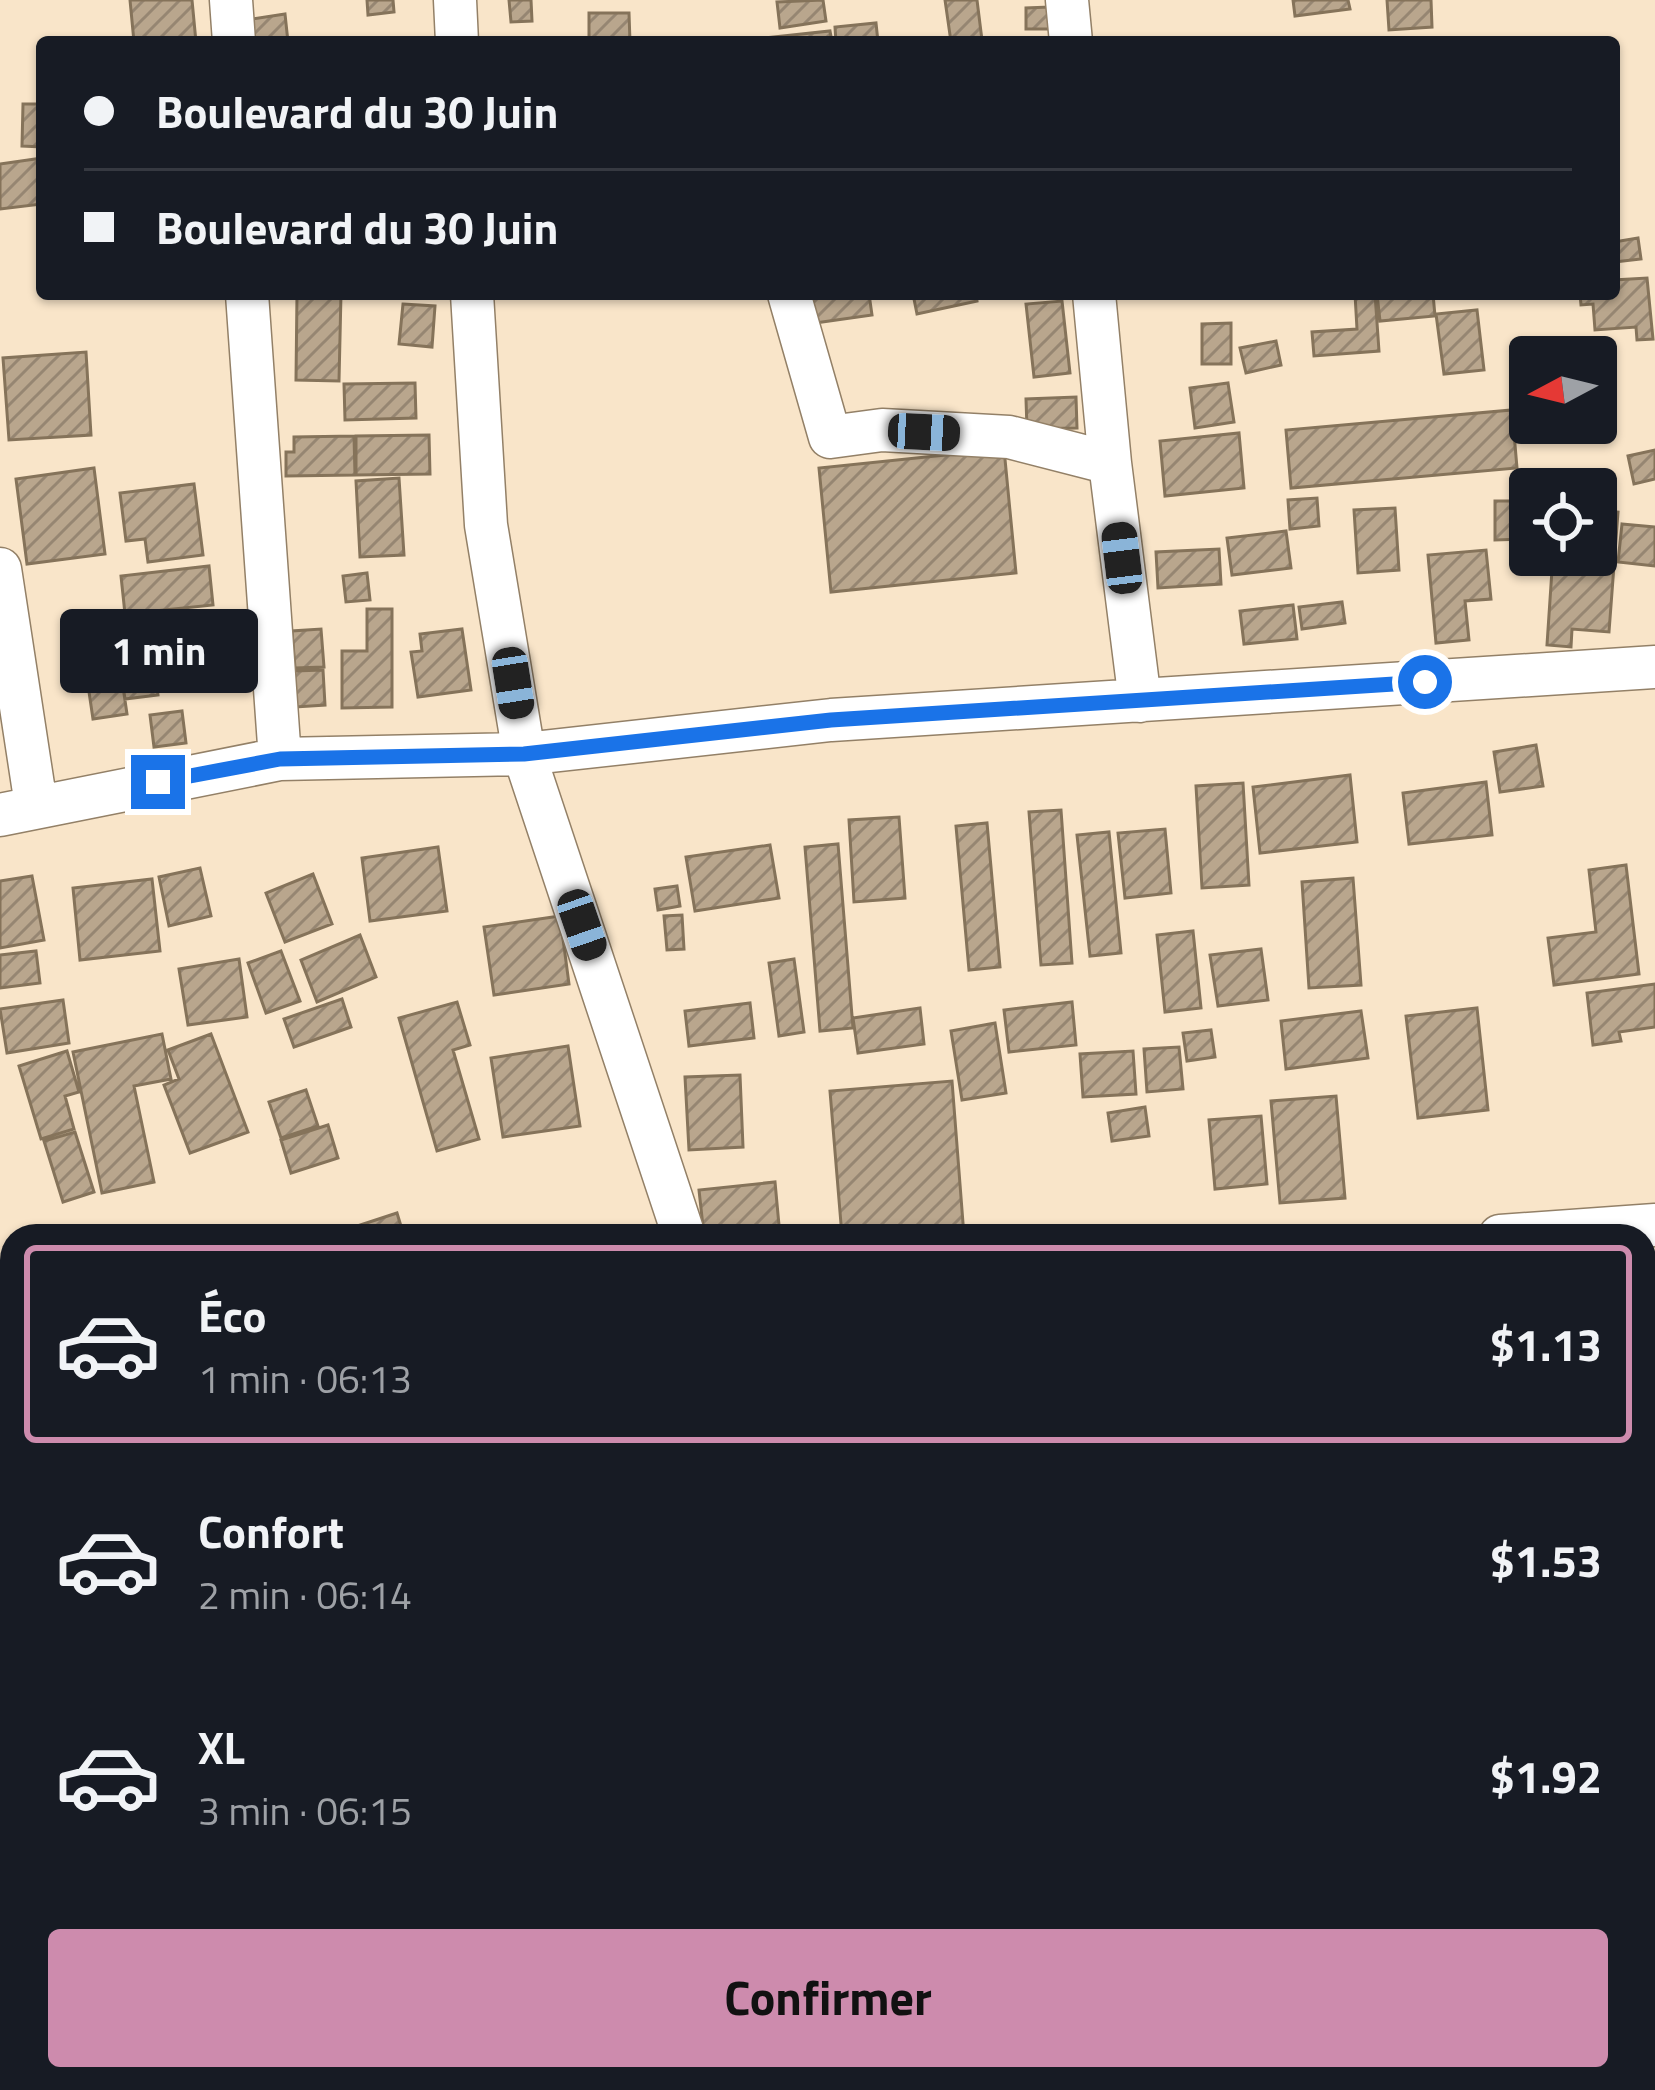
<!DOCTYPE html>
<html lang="fr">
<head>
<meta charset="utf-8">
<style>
  :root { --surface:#171b24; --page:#20242c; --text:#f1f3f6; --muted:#9ea1a6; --line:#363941; --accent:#cd8bad }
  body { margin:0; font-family:"Titillium Web",sans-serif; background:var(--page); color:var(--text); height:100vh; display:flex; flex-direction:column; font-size:45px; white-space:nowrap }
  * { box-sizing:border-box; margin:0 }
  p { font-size:39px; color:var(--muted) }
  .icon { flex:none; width:66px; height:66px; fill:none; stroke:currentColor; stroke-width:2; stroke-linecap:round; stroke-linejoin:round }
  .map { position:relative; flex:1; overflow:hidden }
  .panel { position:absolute; left:0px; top:1224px; width:1656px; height:867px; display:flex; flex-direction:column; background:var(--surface); border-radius:36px 36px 0 0; box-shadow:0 3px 9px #0004 }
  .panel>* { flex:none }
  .guide { position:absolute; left:36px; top:36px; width:1584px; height:264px; border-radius:12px; box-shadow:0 3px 9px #0004; display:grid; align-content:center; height:264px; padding:0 48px; background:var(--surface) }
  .needle { width:78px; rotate:263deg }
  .buttons { position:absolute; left:1509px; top:336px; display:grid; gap:24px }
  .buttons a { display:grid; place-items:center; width:108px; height:108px; border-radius:12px; background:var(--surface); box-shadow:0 3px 9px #0004; font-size:60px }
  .end { position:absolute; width:54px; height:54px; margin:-27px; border:15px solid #1a73e8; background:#fff; box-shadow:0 0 0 6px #fff }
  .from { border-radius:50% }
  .bubble { position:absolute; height:84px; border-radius:12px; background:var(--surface); box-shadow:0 3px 9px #0004; font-size:39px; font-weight:700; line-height:84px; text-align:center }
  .car { position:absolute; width:36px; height:72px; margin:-36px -18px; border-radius:15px; box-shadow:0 0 9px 3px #0007; background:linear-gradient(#222 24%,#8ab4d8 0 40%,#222 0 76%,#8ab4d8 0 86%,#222 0) }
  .guide b { display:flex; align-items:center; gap:42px; height:114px; font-size:45px }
  .guide b+b { border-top:3px solid var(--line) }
  .guide i { width:30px; height:30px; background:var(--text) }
  ul { padding:21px 0 0; list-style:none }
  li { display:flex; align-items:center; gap:36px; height:198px; margin:0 24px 18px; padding:0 24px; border:6px solid transparent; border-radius:12px }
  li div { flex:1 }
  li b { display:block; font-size:45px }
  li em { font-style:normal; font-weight:700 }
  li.on { border-color:var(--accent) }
  li>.icon { width:108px; height:108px; stroke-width:1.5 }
  .button { display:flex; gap:24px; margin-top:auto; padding:24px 48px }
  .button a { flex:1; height:138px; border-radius:12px; background:var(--accent); color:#111; font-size:48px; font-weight:700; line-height:138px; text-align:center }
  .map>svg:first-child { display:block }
  .building { fill:url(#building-hatch); stroke:#85735a; stroke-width:3 }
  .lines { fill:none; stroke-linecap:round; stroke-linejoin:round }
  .minor-casing { stroke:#938067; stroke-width:45 }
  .minor { stroke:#fff; stroke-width:42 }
  .route { stroke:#1a73e8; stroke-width:15 }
</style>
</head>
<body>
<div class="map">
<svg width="1655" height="2090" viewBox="0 0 1655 2090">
  <defs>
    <pattern id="building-hatch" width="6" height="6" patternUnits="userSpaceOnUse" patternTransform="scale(3)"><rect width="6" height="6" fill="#b9a68d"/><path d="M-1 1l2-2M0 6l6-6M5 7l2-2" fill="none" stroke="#968672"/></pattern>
  </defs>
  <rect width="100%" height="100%" fill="#f9e5c9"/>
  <!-- building -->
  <path class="building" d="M130,0H192L196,42H134Z
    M367,0H393L394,12L368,15Z
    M509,0H531L532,21L511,22Z
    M823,0L826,21L780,28L777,2Z
    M945,0H977L982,40L951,42Z
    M1293,0H1348L1350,9L1295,16Z
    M1387,0H1431L1432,27L1389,30Z
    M1049,7L1050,29H1026V8Z
    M589,13H629L630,42H589Z
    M285,14L288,42H255L252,19Z
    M876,23L878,42H836L835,27Z
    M830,31L832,42H755L754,39Z
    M23,104H42V147L22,146Z
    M42,158V204L0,209V164Z
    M1638,238L1641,259L1614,262V242Z
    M1647,278L1653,339L1637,340L1636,327L1595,330L1593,304L1581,305L1580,294H1614V280Z
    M297,294H341L339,381L296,380Z
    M805,294H869L872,315L808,324Z
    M913,294H976L977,301L917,314Z
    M1355,294H1375L1379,351L1314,356L1312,332L1357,329Z
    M1377,294H1433L1435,316L1380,321Z
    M1062,301L1070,373L1034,377L1026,304Z
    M403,304L435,306L432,347L399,344Z
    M1477,310L1484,370L1444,374L1436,314Z
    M1231,323V364H1202V324Z
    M1276,341L1281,365L1246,373L1240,348Z
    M86,352L91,435L9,440L3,358Z
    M415,383L416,418L345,420L344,384Z
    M1228,383L1234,422L1195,428L1190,388Z
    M1076,397L1077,428L1027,429L1026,399Z
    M1512,410L1517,468L1291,488L1286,430Z
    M1239,433L1244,488L1165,496L1160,441Z
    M429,435L430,474L356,475V436Z
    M354,436L355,475L286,476V452H294V437Z
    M1004,449L1016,573L831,592L819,468Z
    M1655,450V479L1634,484L1628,456Z
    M94,468L105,554L27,564L16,479Z
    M399,478L404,555L360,557L356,481Z
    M194,484L203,555L148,562L145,539L126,541L120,493Z
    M1317,498L1319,526L1290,529L1288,500Z
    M1495,501H1530V539L1495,540Z
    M1395,508L1399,570L1358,573L1354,510Z
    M1596,510L1618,512L1609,632L1572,629L1571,647L1547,645L1553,555H1596Z
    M1622,524L1655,527V566L1618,562Z
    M1286,531L1291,568L1232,575L1227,538Z
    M1219,549L1221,584L1158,588L1156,552Z
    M1486,550L1491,599L1465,601L1469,640L1436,643L1428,555Z
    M209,566L213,605L125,614L121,576Z
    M367,573L370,600L346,602L343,576Z
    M1342,602L1345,623L1302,629L1299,607Z
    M1293,605L1297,639L1244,644L1240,611Z
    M367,609H392V707L342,708V651H367Z
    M321,629L324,667L295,668L292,631Z
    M462,629L471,690L418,697L411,652L422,651L420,634Z
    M152,648L158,695L125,699L118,653Z
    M118,653L127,714L93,719L88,685L66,688L62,661Z
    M323,670L325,705L296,707L294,671Z
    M182,711L186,743L154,747L150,715Z
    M1536,745L1543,786L1500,792L1494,752Z
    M1350,775L1357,842L1260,853L1253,787Z
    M1486,782L1492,835L1409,844L1403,793Z
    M1243,783L1249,885L1202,888L1196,786Z
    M1061,810L1072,963L1041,965L1029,812Z
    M899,817L905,898L854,902L849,820Z
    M987,823L1000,967L969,970L956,826Z
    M1165,829L1171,893L1125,898L1118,833Z
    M1109,832L1121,953L1090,956L1077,835Z
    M838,844L853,1028L820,1031L805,847Z
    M770,845L779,898L695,911L686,857Z
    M438,847L447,911L370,921L362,858Z
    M1626,865L1639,974L1554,985L1548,938L1596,932L1589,870Z
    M200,868L211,916L169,926L159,877Z
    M313,874L332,924L285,942L266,893Z
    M32,876L44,940L0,948V881Z
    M1353,878L1361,985L1309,988L1302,882Z
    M152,879L160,951L80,960L73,888Z
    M677,886L680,906L658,910L655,889Z
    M682,915L684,949L667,950L664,916Z
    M560,916L569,984L494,995L484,927Z
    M1193,931L1201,1008L1165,1012L1157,935Z
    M360,935L376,977L317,1002L301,960Z
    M1261,949L1268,1000L1218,1006L1210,955Z
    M36,951L40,983L0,988V955Z
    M281,951L300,1001L266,1013L248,963Z
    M239,959L247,1017L188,1025L179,969Z
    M794,959L804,1032L779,1036L769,963Z
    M1655,984V1027L1619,1032L1621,1041L1593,1045L1587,993Z
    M342,999L351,1027L294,1047L284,1019Z
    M63,1000L69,1043L7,1053L0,1009Z
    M457,1002L470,1045L453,1050L479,1139L437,1151L399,1018Z
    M1072,1002L1076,1045L1009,1052L1004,1010Z
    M750,1003L754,1038L689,1046L685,1011Z
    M920,1008L924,1044L858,1053L853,1018Z
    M1477,1008L1488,1110L1418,1118L1406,1016Z
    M1361,1011L1368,1058L1286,1069L1281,1021Z
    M995,1023L1006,1093L962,1100L951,1031Z
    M1211,1030L1215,1057L1187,1061L1183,1033Z
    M162,1034L171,1079L134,1086L154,1182L102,1193L73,1052Z
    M211,1034L248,1132L190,1153L164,1085L179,1079L168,1050Z
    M568,1046L580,1126L503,1137L491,1058Z
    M1179,1047L1183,1089L1147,1092L1144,1049Z
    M67,1051L79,1092L65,1096L74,1129L41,1139L19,1066Z
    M1133,1051L1136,1094L1083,1097L1080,1054Z
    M740,1075L743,1147L689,1150L685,1077Z
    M952,1081L964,1236H842L830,1091Z
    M306,1090L318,1126L281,1138L269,1102Z
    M1336,1096L1345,1198L1280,1203L1271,1101Z
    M1145,1107L1149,1136L1112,1141L1108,1113Z
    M1261,1116L1267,1184L1215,1189L1209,1120Z
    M328,1125L338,1158L291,1173L281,1140Z
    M75,1132L94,1192L63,1202L44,1141Z
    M775,1182L780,1236H704L699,1190Z
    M397,1213L404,1236H350L348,1229Z
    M1648,1390L1655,1430V1472L1644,1474V1391Z
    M1644,1610H1655V1689H1644Z
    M296,2079H336L339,2090H269L268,2085Z
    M548,2079H566L570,2090H513Z
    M1272,2079H1387L1354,2090H1276Z
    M1438,2079H1490L1491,2090H1439Z
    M1572,2079H1622L1623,2090H1573Z"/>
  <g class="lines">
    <!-- minor casing -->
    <g class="minor-casing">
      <path id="minor" d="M231,0L234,42
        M455,0L457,42
        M1067,0L1071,42
        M247,294L280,759
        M472,294L486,525L524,754L684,1236
        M789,294L830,437L882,430L1009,437L1110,463
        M1094,294L1110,463L1140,701
        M0,569L36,805
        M0,815L280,759L524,754L831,720L1655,667
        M1500,1236L1655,1225
        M1644,1602L1655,1600
        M0,1795L12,1833
        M1644,1923L1655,1922
        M71,2079L73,2090
        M1409,2079L1413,2090"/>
    </g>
    <!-- minor -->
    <use href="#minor" class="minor"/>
  </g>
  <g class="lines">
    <!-- route -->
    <path class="route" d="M158,782L280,759L524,754L831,720L1425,682"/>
  </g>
</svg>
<div class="buttons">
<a><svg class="needle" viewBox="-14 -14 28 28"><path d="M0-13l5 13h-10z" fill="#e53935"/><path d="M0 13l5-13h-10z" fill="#9ea1a6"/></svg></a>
<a><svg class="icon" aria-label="locate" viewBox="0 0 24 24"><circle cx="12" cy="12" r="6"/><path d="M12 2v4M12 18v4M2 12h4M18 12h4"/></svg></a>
</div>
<i class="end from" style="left:1425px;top:682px"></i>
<i class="end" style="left:158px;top:782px"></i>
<div class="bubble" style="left:60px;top:609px;width:198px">1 min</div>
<i class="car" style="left:924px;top:432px;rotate:93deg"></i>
<i class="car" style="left:1122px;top:558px;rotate:353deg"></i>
<i class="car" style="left:513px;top:683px;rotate:171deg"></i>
<i class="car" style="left:582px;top:925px;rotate:161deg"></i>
<div class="guide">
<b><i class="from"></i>Boulevard du 30 Juin</b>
<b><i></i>Boulevard du 30 Juin</b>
</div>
<section class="panel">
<ul>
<li class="on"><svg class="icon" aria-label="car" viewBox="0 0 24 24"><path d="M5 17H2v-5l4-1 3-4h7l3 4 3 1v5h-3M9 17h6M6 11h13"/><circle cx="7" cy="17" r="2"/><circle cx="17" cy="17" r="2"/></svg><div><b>Éco</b><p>1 min · 06:13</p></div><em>$1.13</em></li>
<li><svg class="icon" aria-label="car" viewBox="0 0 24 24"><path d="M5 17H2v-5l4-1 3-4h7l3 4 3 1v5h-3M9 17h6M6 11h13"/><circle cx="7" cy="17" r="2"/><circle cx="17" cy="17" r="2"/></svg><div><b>Confort</b><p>2 min · 06:14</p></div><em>$1.53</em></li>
<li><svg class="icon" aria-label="car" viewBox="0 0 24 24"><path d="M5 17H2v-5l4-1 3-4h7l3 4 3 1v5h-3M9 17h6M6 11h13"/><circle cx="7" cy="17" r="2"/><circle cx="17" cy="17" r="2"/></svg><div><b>XL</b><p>3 min · 06:15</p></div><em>$1.92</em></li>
</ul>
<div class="button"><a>Confirmer</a></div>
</section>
</div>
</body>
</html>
